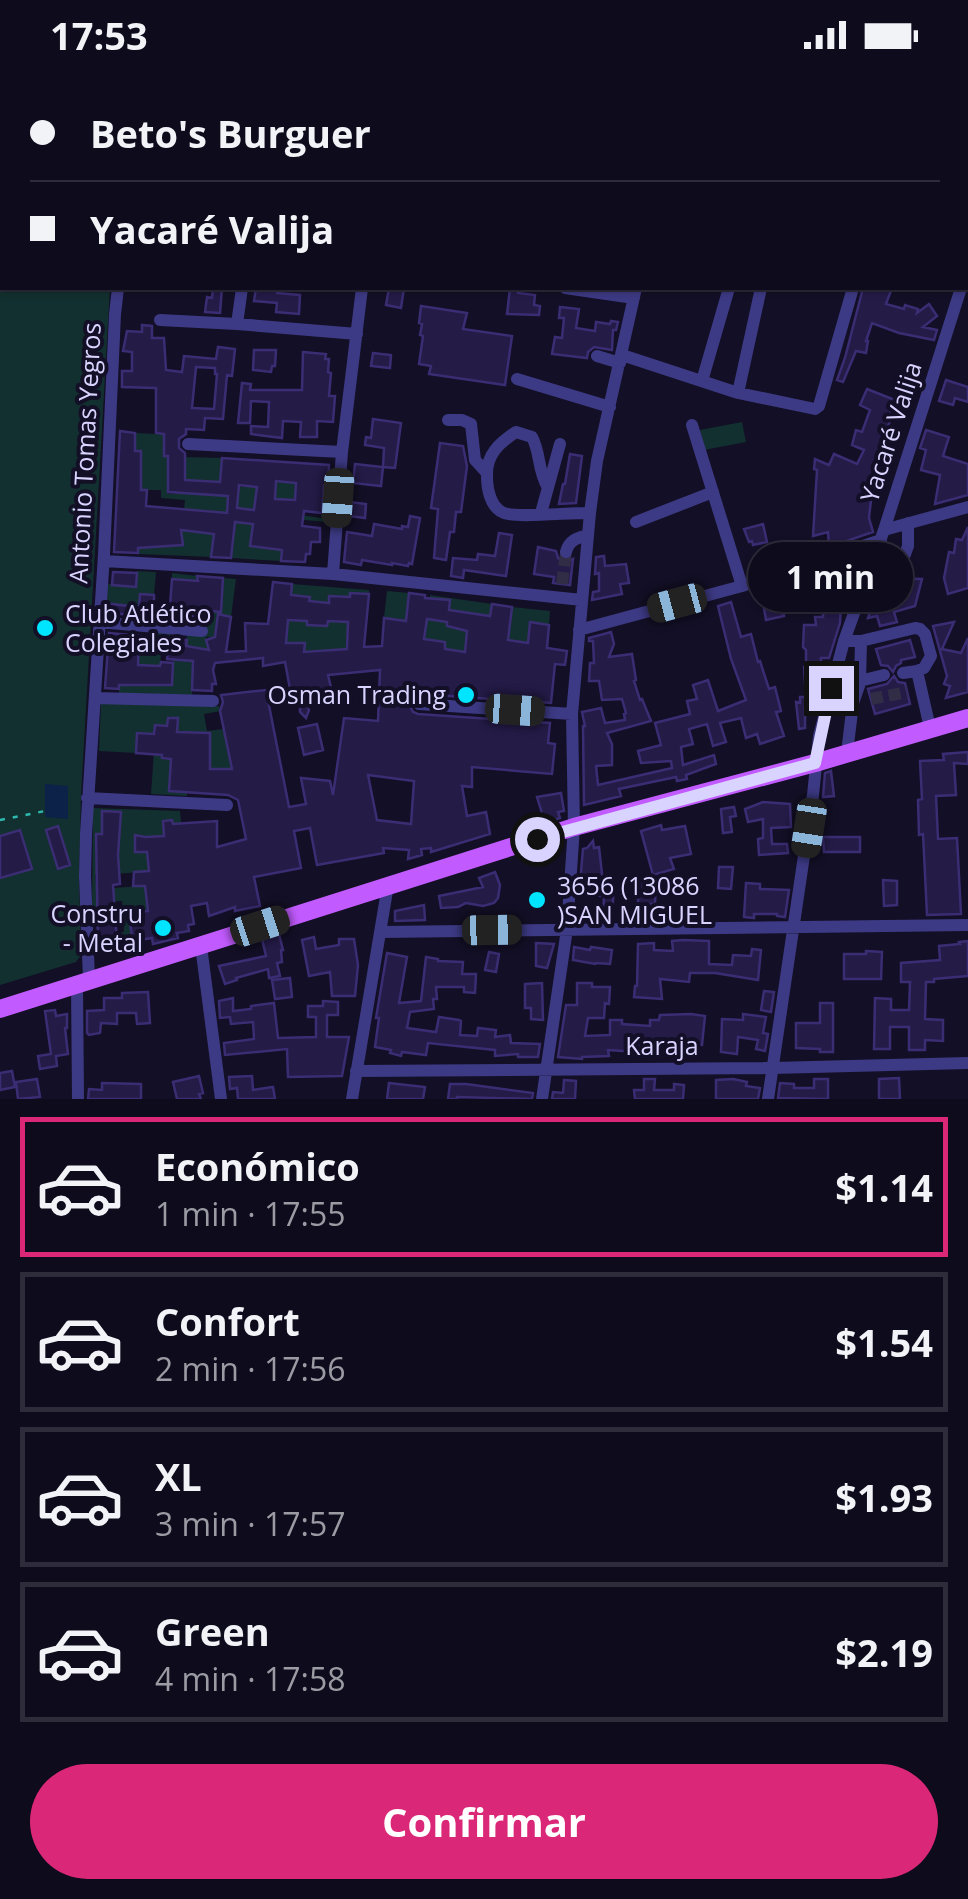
<!DOCTYPE html>
<html lang="es">
<head>
<meta charset="utf-8">
<style>
  :root { --surface:#0e0b1c; --page:#1c1929; --text:#f1f3f6; --muted:#9b9ba3; --line:#2e2b3b; --accent:#db2777 }
  body { margin:0; font-family:"Open Sans",sans-serif; background:var(--page); color:var(--text); height:100vh; display:flex; flex-direction:column; font-size:38px; white-space:nowrap }
  * { box-sizing:border-box; margin:0 }
  p { font-size:32px; color:var(--muted) }
  .icon { flex:none; width:55px; height:55px; fill:none; stroke:currentColor; stroke-width:2; stroke-linecap:round; stroke-linejoin:round }
  .map { position:relative; height:1029px; overflow:hidden }
  .side { display:flex; flex-direction:column; background:var(--surface); flex:1 }
  .side>* { flex:none }
  .hud { position:absolute; left:0px; top:0px; width:970px; height:220px; box-shadow:0 2px 8px #0004,0 0 0 2px var(--line); display:grid; align-content:center; height:220px; padding:0 30px; background:var(--surface) }
  .end { position:absolute; width:45px; height:45px; margin:-22px; border:12px solid #d9d4ff; background:#111; box-shadow:0 0 0 5px #111 }
  .from { border-radius:50% }
  .bubble { position:absolute; height:70px; border-radius:35px; background:var(--surface); box-shadow:0 2px 8px #0004,0 0 0 2px var(--line); font-size:32px; font-weight:700; line-height:70px; text-align:center }
  .car { position:absolute; width:30px; height:60px; margin:-30px -15px; border-radius:12px; box-shadow:0 0 8px 2px #0007; background:linear-gradient(#222 24%,#8ab4d8 0 40%,#222 0 76%,#8ab4d8 0 86%,#222 0) }
  .hud b { display:flex; align-items:center; gap:35px; height:95px; font-size:38px }
  .hud b+b { border-top:2px solid var(--line) }
  .hud i { width:25px; height:25px; background:var(--text) }
  ul { padding:18px 0 0; list-style:none }
  li { display:flex; align-items:center; gap:30px; height:140px; margin:0 20px 15px; padding:0 10px; border:5px solid var(--line); border-radius:0px }
  li div { flex:1 }
  li b { display:block; font-size:38px }
  li em { font-style:normal; font-weight:700 }
  li.active { border-color:var(--accent) }
  li>.icon { width:90px; height:90px; stroke-width:1.5 }
  .button { display:flex; gap:20px; margin-top:auto; padding:20px 30px }
  .button a { flex:1; height:115px; border-radius:60px; background:var(--accent); color:#fff; font-size:40px; font-weight:700; line-height:115px; text-align:center }
  .status { display:flex; justify-content:space-between; align-items:center; height:70px; padding:0 50px; background:var(--surface); direction:ltr }
  .status svg { height:28px; fill:currentColor }
  .map>svg:first-child { display:block }
  .green { fill:#12302f; fill-rule:evenodd }
  .water { fill:#0c2248 }
  .building { fill:#241b47; stroke:#3b2d73; stroke-width:2.5; fill-rule:evenodd }
  .lines { fill:none; stroke-linecap:round; stroke-linejoin:round }
  .minor-tunnel { stroke:#312d47; stroke-width:12; stroke-dasharray:12 6; stroke-linecap:butt }
  .path { stroke:#2fb8b0; stroke-width:2.5; stroke-dasharray:5 8; stroke-linecap:butt }
  .minor { stroke:#3d3a85; stroke-width:12 }
  .major { stroke:#c25bff; stroke-width:18 }
  .route { stroke:#d9d4ff; stroke-width:12 }
  .poi-dot { fill:#00e5ff; stroke:#130f26; stroke-width:4 }
  .labels { text-anchor:middle; stroke-width:8; stroke-linejoin:round; paint-order:stroke }
  .street-label { font-size:25px; fill:#d9d4ff; stroke:#130f26 }
  .poi-label { font-size:25px; fill:#d9d4ff; stroke:#130f26; text-anchor:start }
</style>
</head>
<body>
<div class="status"><b>17:53</b><svg viewBox="0 0 49 12"><path d="M0 12V9h3v3zM5 12V6h3v6zM10 12V3h3v9zM15 12V0h3v12zM26 1h20v11H26zM47 4h2v5h-2z"/></svg></div>
<div class="map">
<svg width="968" height="1029" viewBox="0 0 968 1029">
  <rect width="100%" height="100%" fill="#130f26"/>
  <!-- green -->
  <path class="green" d="M2,185V218H110L81,726L79,806L81,885L76,892L0,915V191Z
    M742,352L746,372L704,380L700,360Z
    M135,363L176,365L164,379V386H168V424H185V387L222,388L220,412L201,411L199,424L218,426L219,417H257L254,440L237,438L235,452L253,454L251,476L267,478L283,469L281,491L231,488L216,442L186,439L214,464L211,487L139,484L138,477L183,475L137,436L184,439L185,430L161,428V420H141V382L135,381Z
    M276,411L306,413L296,428L292,444L321,448L324,415H328L326,452L273,447L285,430L276,429L275,434L266,417H276Z
    M137,501L156,502L154,525H140L139,537L106,533L108,514L135,517Z
    M172,503L197,506L202,535L220,541L223,508L236,509L231,547L218,545L215,567H206L209,580L186,576L187,564L193,557L190,511L172,509Z
    M292,514L369,520V524L350,523L347,579L304,582V573H286ZM296,526L309,527V531L329,533L330,526L346,527L339,552L328,551L326,556L307,555V551L293,550Z
    M387,521L409,523L406,551L384,547Z
    M430,525L492,534L490,546L449,540V531L430,528Z
    M512,537L550,541L549,555L530,553L528,573L507,575Z
    M427,549L447,552L448,556L488,561L466,572L465,582L445,579V572L424,576L413,561Z
    M130,558H134L133,569L151,571L152,560L170,562L169,578H161L160,614H172L173,589L211,592L193,597L192,625L119,623V615L136,616L138,601H143V616H151L152,596L138,599L139,576L129,575Z
    M101,632L219,636L221,641L204,644L207,661L224,659L232,699H219L218,708L210,707L211,684L200,683L210,676V664L177,662L178,649L167,656L155,655L154,664L137,663L136,683L99,681Z
    M154,681H162V688L188,690L169,720L187,722V726L151,724Z
    M93,738L180,741L185,794L144,802L95,805L97,824L112,823V818L145,816L148,841L128,843L133,871L117,873L116,863L124,862L122,831L103,832V840L92,841ZM96,764L119,765L118,799L95,785Z"/>
  <!-- water -->
  <path class="water" d="M45,714L68,716V749L45,747Z"/>
  <!-- building -->
  <path class="building" d="M213,218H222L220,243L205,242L207,227L212,228Z
    M256,218H277V223L300,225L299,244L276,242L277,233L254,231Z
    M389,218H404L401,238L386,235Z
    M510,218L518,219V223L535,225L534,235L540,236L539,245L507,244Z
    M863,218H892L886,234L904,239L905,235L918,239L917,243L929,234L937,246L923,257L937,260L934,270L899,263L872,253L866,271H868L866,283L856,281L843,312L837,310L845,288Z
    M421,236L467,243L463,259L512,266L505,315L429,304L431,296L419,294L423,266L420,265L422,254L419,253Z
    M560,237L579,239L576,258L595,261L596,252L610,254L611,251L618,252L616,260H613L612,280L594,277L588,282L587,288L552,284L555,267L562,268L564,248H559Z
    M142,255L152,256V268H164L166,300L182,302L184,286L216,289L218,277L235,279L232,306L227,305L223,349L205,348L204,360L186,359V364L179,369V378L185,383V410L220,412L222,388L329,395L328,415H324L322,443L304,441L302,456L320,458V472H311L310,484H306L305,492L281,491L282,480L250,476L253,454L235,452L231,488L211,487L214,464L181,460L183,475L138,478V483L114,482L120,361L135,363V381H141V420H147L146,436L227,443L228,426L168,422V386H164V364L156,363V318L122,317V301H132V282L123,281L127,261L142,262ZM196,297L215,298V304H217L214,339L192,338ZM276,411L296,413L295,430L275,429ZM239,415L257,417L254,440L237,438Z
    M254,280H276L275,296H272L271,302L253,300Z
    M303,282L326,284L325,289H329L328,302L331,303L329,326H335L333,352L317,351V367H300L301,352L283,351L282,368L251,364V356L268,357L269,332L251,331L250,353H238L242,313L251,314L250,320H302Z
    M373,283L391,285L390,298L371,296Z
    M946,310L968,317V332L955,328L953,335L939,331Z
    M867,319L895,330L888,350L890,351L881,375L892,379L887,388L884,387L873,411L881,413L879,423L872,421L869,448L873,462L829,477L828,462L813,466L817,400L814,399L815,389L829,395L834,384L857,394L864,380L852,375L856,360L862,362L870,340L860,335Z
    M373,349L401,353L395,398L383,397L384,378L365,375L366,367L371,368Z
    M926,360L949,367L943,386L968,394V425L935,434L940,405L921,400L926,380L920,378Z
    M440,373L463,376L467,396L461,442H456L454,462H450L446,490L434,488L438,439L431,438Z
    M570,384L582,386L576,433L559,434L563,414H565Z
    M355,394L383,397L381,416L353,413Z
    M350,432L366,434L365,448L349,446Z
    M410,446L420,448L412,494L409,493L408,496L392,493V495L362,490L361,495L344,492L347,462L372,466L374,454L402,459V456L408,457Z
    M763,454L767,472L753,475L752,471L749,472L744,459Z
    M968,457V518L948,524L944,508L949,482L954,483L956,469L962,470Z
    M499,463L512,465L506,506L464,500L463,508L451,506L453,488L477,490L478,484L495,486Z
    M538,477L556,481L558,488L562,491L567,492L573,489L570,515L553,513L554,507L534,504Z
    M604,486L605,496L626,494L629,513L620,514L622,524L592,530L593,522L599,521V503L595,504L596,487Z
    M844,493L852,495L849,510L832,505L841,535L840,553L829,588H821V593L817,597L818,618H821L816,631H814V639L805,638V658L799,659L796,632L800,633V627H806L804,597H806V580L803,577L804,555H816L815,547H823V539L819,518L812,519L809,515V507L810,504Z
    M113,502L137,503L136,517L112,515Z
    M197,506L223,508L221,542L193,539V550L169,548L172,509L198,511Z
    M880,508L922,509L915,536L894,542L897,552L880,556L877,546L868,548Z
    M273,512L292,514L291,525L310,527L309,531L329,533V526L350,527V523L369,524L364,577L382,576L384,548L406,551L409,523L425,525V528L450,530L449,540L490,546L492,534L512,537L508,570L528,573L530,552L549,555L547,578L567,581L565,595L555,594L551,633L420,624L411,628L409,634L413,642L418,644L550,653L548,673L555,674L552,704L472,697V717L462,716L467,746L486,742L490,764L431,782V778L421,779L422,785L408,789L409,780L383,778L384,783L317,795L310,758L294,761L301,798L254,807L260,836L235,841V837L209,846L207,833L191,836L194,854L188,855L189,861L177,863L178,868L153,874L152,868L133,871L128,842L148,841L145,816H133L134,802L149,801L147,782H135V765L145,767L164,766L163,751L172,750L173,754L217,751V777L246,769L238,730L228,725L169,721L171,689L162,688V685L136,683L137,663L154,664L155,655L167,656L168,648H178L177,662L210,663V699H232L220,641L223,632L221,625L266,620L289,737L306,734L301,708L330,711L333,725L344,648L378,651L380,600L328,605L333,626L304,629L309,640L306,648L300,642V629L292,630L285,592L263,596V588L215,593L213,600L216,614H212V621L192,620L193,591L167,589L170,568L187,570L186,576L209,580L206,570L215,567L218,544L231,547L226,582L246,581L245,553L268,554ZM427,549L447,552V556L467,561L465,582L445,579V572L424,569ZM288,550L307,551V555L327,556L328,551L348,552L347,579L304,582L305,573H286ZM368,705L414,711L411,754L377,750Z
    M778,515L784,546L766,550L761,521Z
    M140,524L154,525V547L110,543L111,534L139,537Z
    M731,532L741,567L751,564L758,592L760,591L769,619L775,617L781,641L776,642L784,666L760,674L757,664L746,668L741,648L720,653L726,672L713,676L707,654L689,659L693,674L681,677L683,695L714,685L716,694L686,705L687,709L677,711L676,707L619,719L621,726L584,735L583,656H585L582,642L601,638L605,653L625,650L624,644L626,643L622,629L602,630L599,611H589L590,593H594L593,571H589V568L611,562L614,574L609,587L632,584L636,610L634,611L640,630L642,629L651,651L607,663L612,674V695L596,696L598,715L672,698L671,691L641,693L638,681L661,675L655,653L690,644L687,631L697,629L693,615L708,610L718,641L746,630L731,589L718,536Z
    M954,552L942,579L961,583L968,568V622L946,628L950,616L944,614L947,606L933,556Z
    M109,563L152,567L151,571L139,570L138,595L160,596L161,592L173,593L172,615H119V619L105,618Z
    M910,570L915,587L901,590V593L896,596L893,602L888,596L881,595L876,579Z
    M894,606L898,612L905,613L910,634L875,644L868,619L887,614Z
    M317,654L323,680L304,685L298,658Z
    M968,682V694L954,693L956,725L936,726L938,769L957,768L961,844L927,845L923,764L919,765L918,730L922,729L920,691L944,690L943,684Z
    M831,701L834,726L823,727L825,703Z
    M561,723L564,741L558,742L560,748L545,753L537,727Z
    M763,732L790,734L791,757L771,758L772,774H787L788,783L759,785L758,769L763,768V749L748,752L745,739Z
    M734,737L736,746L730,747L732,762L723,763L721,739Z
    M102,741L121,742L118,785L120,814L113,815L117,873L98,874L96,764H102Z
    M661,755L662,760L685,756L691,784L670,788L674,799L653,805L641,761Z
    M58,756L70,795L58,799L46,760Z
    M20,760L32,799L0,808V766Z
    M823,767H860V782H824Z
    M593,771L594,778L599,777L603,813L614,814L612,846H603L604,826L579,825L583,779L587,778Z
    M719,797H733L731,819L718,818Z
    M495,802L500,815L498,828L494,833L483,836L466,833L458,837L441,838L439,826L483,817L479,808Z
    M638,810H656L655,834H638Z
    M883,810L897,811V835L884,836Z
    M746,813L760,814V819L789,820L785,847L777,846V844H754V848L744,847Z
    M424,835L425,850L395,851V841Z
    M279,864L283,880H281L282,892L277,893L280,906L269,908L268,899L236,908L237,910L225,914L219,896L266,886L262,869Z
    M314,867L316,879L339,875V869H354L358,895L355,926H332L330,902L309,906L302,870Z
    M683,870L709,871V894L732,895L733,885L751,886L752,879L761,880L758,910L715,903H690L689,912L660,909L662,929L634,927L635,916H637L638,874L654,873V880L673,881L672,871Z
    M968,871V906L934,909V912H926L925,949L943,950V971L925,970V980H909V957H890V979H874L875,928L891,929V940H909L910,912H901V893L940,890L939,876L960,874L959,872Z
    M536,873L554,874L547,898L536,896Z
    M574,877L590,880L591,877L612,880L610,894L596,893L595,894L573,890Z
    M866,881L882,882L881,909H844V884H866Z
    M489,882L499,884L496,902L485,900Z
    M387,883L407,887L399,933L421,931L426,887L438,889V891L463,892L462,904H476L475,923L464,922V917H436L437,929H433L434,939L410,942L407,958L436,962L439,947L459,950L461,951L460,965L477,966L478,958L496,960L495,967L510,965L511,973L540,974L538,987H518V984L495,986V980L428,973L426,985L402,982L401,986L390,983L391,980L375,977L379,948H376Z
    M290,908L292,927L275,929L272,910Z
    M542,913L543,950L531,949V938H525V914Z
    M577,913H592V917H610L609,934L605,933L604,948H588L585,966L610,965V950H622V954L650,956V950H659L660,945L691,944L705,946L702,975L691,974V972L671,973L670,982L650,981L649,987L638,986V982L608,980L609,986L582,987V989L558,987L566,935H577Z
    M764,921L774,922L771,942L761,940Z
    M148,922L150,953L137,954L136,943H117V954L101,953L100,963L89,965L87,963V941L104,940V928H122V923Z
    M233,928V941L251,939V936L274,933L278,968L316,967V947H308V936H323V931L338,932V945H327V967H349L342,1006L288,1007L287,979L225,985L224,973L254,969L253,952L231,954L230,947L220,948L219,931Z
    M820,933H833V982H820V979L796,978V953H820Z
    M55,940L56,946L67,944V958H65L68,984L56,986L57,996L40,999L38,986L51,984L45,941Z
    M743,944L766,947L763,963L768,964L765,981L756,979L758,970L738,967L737,984L721,982L722,949L743,950Z
    M12,1001L15,1017L0,1020V1003Z
    M199,1006L203,1023L199,1024L201,1029H177L173,1012Z
    M252,1006L253,1020L273,1017L275,1029H238L237,1018L230,1019L229,1007Z
    M899,1008L900,1029H879V1009Z
    M37,1009L40,1027L18,1029L16,1012Z
    M644,1009H655L654,1020H674V1014L684,1015L683,1029H635L634,1020H644Z
    M733,1009L747,1012L746,1016L760,1018L758,1029H716V1010Z
    M814,1009H828V1029L778,1028L780,1013L794,1014V1018H814Z
    M564,1010L576,1011L575,1029H552L553,1022L563,1023Z
    M102,1013L141,1014V1029H88L89,1019L102,1020Z
    M389,1013L425,1017L423,1029H387Z
    M450,1014H466L533,1023L532,1029L457,1027V1029H448Z"/>
  <g class="lines">
    <!-- minor-tunnel -->
    <path class="minor-tunnel" d="M562,514L566,482
      M871,629L907,622"/>
    <!-- path -->
    <path class="path" d="M0,750L45,741"/>
    <!-- minor -->
    <path class="minor" d="M89,0L96,2
      M118,0L119,2
      M670,0L679,2
      M901,0L916,2V0
      M191,2L192,0
      M698,2L699,0
      M762,2L763,0
      M968,197V195
      M565,218L634,228
      M160,250L237,254L357,264
      M237,254L242,218
      M622,285L738,323L815,339L819,336L853,218
      M597,286L620,293
      M517,309L610,337
      M702,311L729,218
      M738,323L761,218
      M448,350H462L471,354L475,390L486,402
      M692,355L742,516
      M188,374L342,382
      M548,418C537,399 541,384 532,367L516,362C499,373 486,385 487,406C487,418 490,436 502,442C513,449 572,442 590,443
      M541,443L560,374
      M636,452L713,422
      M884,460L968,437
      M566,482C569,470 577,468 588,465
      M104,491L333,504L582,530
      M900,498L908,476V453
      M333,504L342,382L362,218
      M98,552L202,561
      M579,560L742,516L881,470
      M844,571H861L915,558L920,559L925,564L931,586L924,598L917,601
      M903,603L917,601L930,658
      M831,618L884,605
      M95,628L213,631
      M419,634L572,644
      M847,683L853,633L860,613L861,571
      M87,728L227,735
      M380,862L968,855
      M201,876L221,1029
      M89,910L85,806L86,764L104,485L115,244L118,218
      M77,914L78,1029
      M356,1001L773,998L968,993
      M352,1029L388,815
      M542,1029L567,859L574,757L572,644L590,443L597,391L636,218
      M768,1029L813,725L819,666L844,571L884,460L961,218"/>
    <!-- major -->
    <path class="major" d="M0,939L574,757L815,693L968,648"/>
  </g>
  <g class="lines">
    <!-- route -->
    <path class="route" d="M537,769L815,693L831,618"/>
  </g>
  <!-- markers -->
  <g class="poi-dot">
    <circle cx="45" cy="558" r="10"/>
    <circle cx="466" cy="625" r="10"/>
    <circle cx="537" cy="830" r="10"/>
    <circle cx="163" cy="858" r="10"/>
  </g>
  <g class="labels">
    <!-- street labels -->
    <g class="street-label">
      <text transform="translate(891 362) rotate(-72)" y="9">Yacaré Valija</text>
      <text transform="translate(85 383) rotate(-87)" y="9">Antonio Tomas Yegros</text>
      <text x="662" y="985">Karaja</text>
    </g>
    <!-- poi labels -->
    <g class="poi-label">
      <text x="65" y="553">Club Atlético<tspan x="65" dy="29">Colegiales</tspan></text>
      <text x="446" y="634" text-anchor="end">Osman Trading</text>
      <text x="557" y="825">3656 (13086<tspan x="557" dy="29">)SAN MIGUEL</tspan></text>
      <text x="143" y="853" text-anchor="end">Constru<tspan x="143" dy="29">- Metal</tspan></text>
    </g>
  </g>
</svg>
<i class="end from" style="left:537px;top:769px"></i>
<i class="end" style="left:831px;top:618px"></i>
<div class="bubble" style="left:748px;top:472px;width:165px">1 min</div>
<i class="car" style="left:338px;top:428px;rotate:184deg"></i>
<i class="car" style="left:677px;top:533px;rotate:255deg"></i>
<i class="car" style="left:515px;top:640px;rotate:94deg"></i>
<i class="car" style="left:809px;top:758px;rotate:189deg"></i>
<i class="car" style="left:260px;top:856px;rotate:72deg"></i>
<i class="car" style="left:492px;top:860px;rotate:89deg"></i>
<div class="hud">
<b><i class="from"></i>Beto's Burguer</b>
<b><i></i>Yacaré Valija</b>
</div>
</div>
<section class="side">
<ul>
<li class="active"><svg class="icon" aria-label="car" viewBox="0 0 24 24"><path d="M5 17H2v-5l4-1 3-4h7l3 4 3 1v5h-3M9 17h6M6 11h13"/><circle cx="7" cy="17" r="2"/><circle cx="17" cy="17" r="2"/></svg><div><b>Económico</b><p>1 min · 17:55</p></div><em>$1.14</em></li>
<li><svg class="icon" aria-label="car" viewBox="0 0 24 24"><path d="M5 17H2v-5l4-1 3-4h7l3 4 3 1v5h-3M9 17h6M6 11h13"/><circle cx="7" cy="17" r="2"/><circle cx="17" cy="17" r="2"/></svg><div><b>Confort</b><p>2 min · 17:56</p></div><em>$1.54</em></li>
<li><svg class="icon" aria-label="car" viewBox="0 0 24 24"><path d="M5 17H2v-5l4-1 3-4h7l3 4 3 1v5h-3M9 17h6M6 11h13"/><circle cx="7" cy="17" r="2"/><circle cx="17" cy="17" r="2"/></svg><div><b>XL</b><p>3 min · 17:57</p></div><em>$1.93</em></li>
<li><svg class="icon" aria-label="car" viewBox="0 0 24 24"><path d="M5 17H2v-5l4-1 3-4h7l3 4 3 1v5h-3M9 17h6M6 11h13"/><circle cx="7" cy="17" r="2"/><circle cx="17" cy="17" r="2"/></svg><div><b>Green</b><p>4 min · 17:58</p></div><em>$2.19</em></li>
</ul>
<div class="button"><a>Confirmar</a></div>
</section>
</body>
</html>
